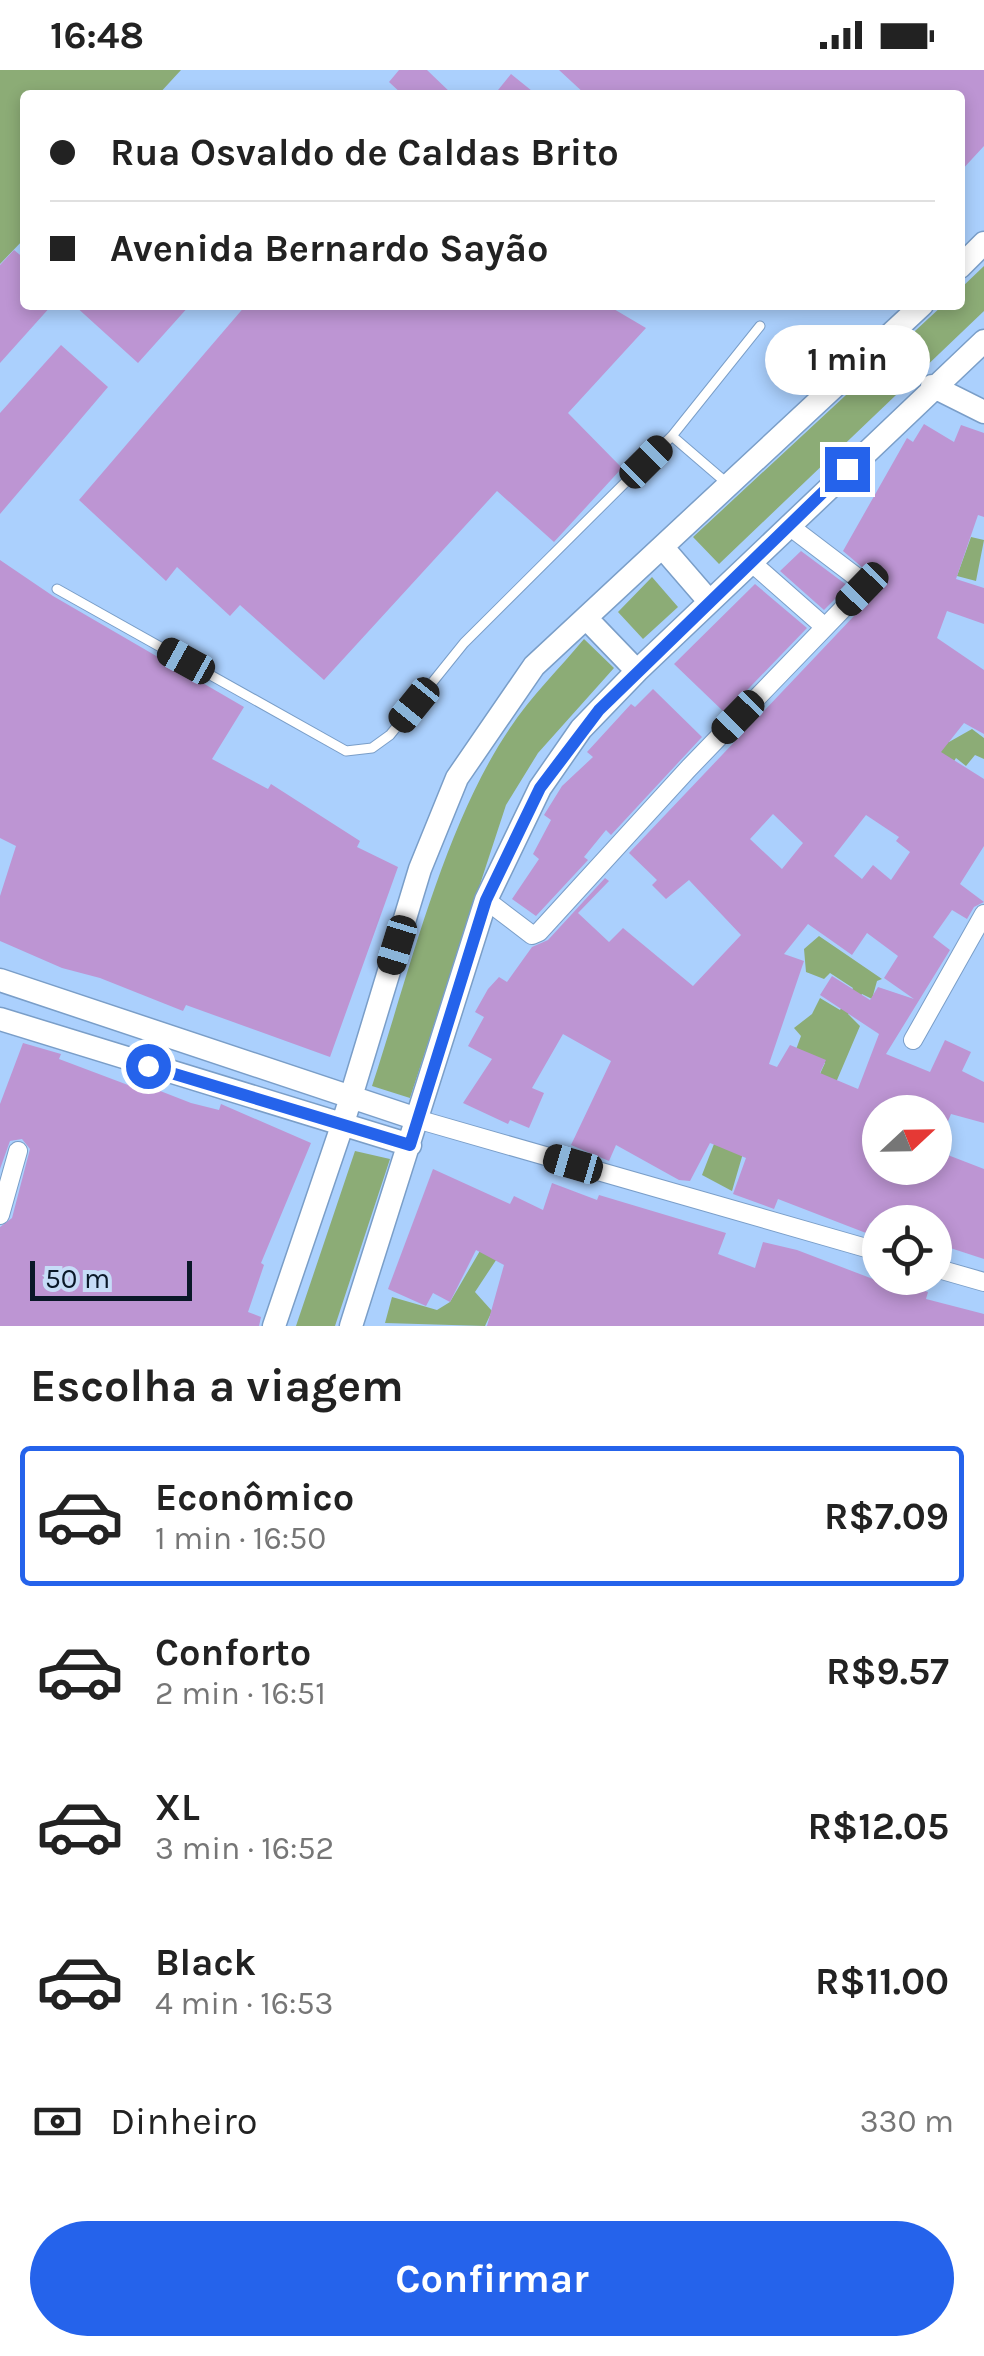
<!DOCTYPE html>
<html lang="pt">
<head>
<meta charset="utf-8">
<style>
  :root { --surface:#fff; --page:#f6f6f6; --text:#222; --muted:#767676; --line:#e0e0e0; --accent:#2563eb }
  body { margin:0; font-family:Karla,sans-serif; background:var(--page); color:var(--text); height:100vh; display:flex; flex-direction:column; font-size:38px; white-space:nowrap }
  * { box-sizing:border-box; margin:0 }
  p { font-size:32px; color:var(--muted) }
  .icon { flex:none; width:55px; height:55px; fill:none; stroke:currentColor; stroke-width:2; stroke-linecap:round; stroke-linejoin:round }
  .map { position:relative; height:1256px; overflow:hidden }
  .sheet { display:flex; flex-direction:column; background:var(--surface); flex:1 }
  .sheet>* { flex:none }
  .guide { position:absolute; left:20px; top:20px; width:945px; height:220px; border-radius:10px; box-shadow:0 5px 15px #0003; display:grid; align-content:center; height:220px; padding:0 30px; background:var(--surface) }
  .needle { width:65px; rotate:68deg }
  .buttons { position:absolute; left:862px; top:1025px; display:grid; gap:20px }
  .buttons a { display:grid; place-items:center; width:90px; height:90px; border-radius:50%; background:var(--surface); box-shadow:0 5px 15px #0003; font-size:50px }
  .scale { position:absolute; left:30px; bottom:25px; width:162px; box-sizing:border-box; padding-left:10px; border:5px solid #0a1828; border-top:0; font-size:28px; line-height:35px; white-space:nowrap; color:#0a1828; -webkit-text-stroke:8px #c6dcf7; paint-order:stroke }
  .end { position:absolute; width:45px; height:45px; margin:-22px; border:12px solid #2563eb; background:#fff; box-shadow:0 0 0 5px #fff }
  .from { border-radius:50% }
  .bubble { position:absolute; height:70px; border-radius:35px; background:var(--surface); box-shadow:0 5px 15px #0003; font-size:32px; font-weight:700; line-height:70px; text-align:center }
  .car { position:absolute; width:30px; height:60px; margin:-30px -15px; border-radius:12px; box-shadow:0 0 8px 2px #0007; background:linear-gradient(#222 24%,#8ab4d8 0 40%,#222 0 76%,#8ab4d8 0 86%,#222 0) }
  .guide b { display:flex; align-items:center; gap:35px; height:95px; font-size:38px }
  .guide b+b { border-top:2px solid var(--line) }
  .guide i { width:25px; height:25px; background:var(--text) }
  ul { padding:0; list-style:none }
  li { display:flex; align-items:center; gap:30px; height:140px; margin:0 20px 15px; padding:0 10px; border:5px solid transparent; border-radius:10px }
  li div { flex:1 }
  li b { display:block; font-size:38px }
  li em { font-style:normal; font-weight:700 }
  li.on { border-color:var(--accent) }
  li>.icon { width:90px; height:90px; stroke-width:1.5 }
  h2 { padding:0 30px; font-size:45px; line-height:120px }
  .pay { display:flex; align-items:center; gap:25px; height:110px; padding:0 30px; font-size:38px }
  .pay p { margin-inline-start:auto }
  .cta { display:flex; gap:20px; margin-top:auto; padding:20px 30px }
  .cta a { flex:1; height:115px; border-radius:60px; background:var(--accent); color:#fff; font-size:40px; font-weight:700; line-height:115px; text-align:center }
  .status { display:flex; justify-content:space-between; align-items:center; height:70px; padding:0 50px; background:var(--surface); direction:ltr }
  .status svg { height:28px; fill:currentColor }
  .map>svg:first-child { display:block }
  .green { fill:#8cac76 }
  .building { fill:#bd95d3; fill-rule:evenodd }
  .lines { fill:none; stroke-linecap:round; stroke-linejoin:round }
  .service-casing { stroke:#7a9ec8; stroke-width:11 }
  .minor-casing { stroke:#7a9ec8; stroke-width:20 }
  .tertiary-casing { stroke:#7a9ec8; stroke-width:25 }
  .service { stroke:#fff; stroke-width:9 }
  .minor { stroke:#fff; stroke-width:18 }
  .tertiary { stroke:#fff; stroke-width:22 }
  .route { stroke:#2563eb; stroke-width:12 }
</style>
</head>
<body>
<div class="status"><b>16:48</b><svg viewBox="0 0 49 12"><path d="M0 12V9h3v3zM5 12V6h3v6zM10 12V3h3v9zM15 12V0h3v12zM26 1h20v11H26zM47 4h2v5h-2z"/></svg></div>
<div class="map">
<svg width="984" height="1256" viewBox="0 0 984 1256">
  <rect width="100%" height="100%" fill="#abd0fd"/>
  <!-- green -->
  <path class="green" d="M0,0H181L158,25H25V168L0,194Z
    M984,196V241L719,494L693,467L943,235H960V219Z
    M971,467L984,470L976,511L957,506Z
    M652,507L678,537L643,569L618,542Z
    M584,569L614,598L538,683L506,735L410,1028L372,1016C409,904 444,755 510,658C531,626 560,598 584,569Z
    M972,659L984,668V689L975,685L966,696L956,688L951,696L934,686L937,663L949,672Z
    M819,866L882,909L877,911L872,929L862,924L848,944L860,956L820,1050L808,1030L825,993L794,985L801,966L794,958L812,944L820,928L840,940L853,918L830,903L824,909L806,902L804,879Z
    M746,1073L732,1121L702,1105L714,1074Z
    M355,1081L390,1089L335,1256H296Z
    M491,1162L506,1175L475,1222L492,1241L485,1256L385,1253L392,1227L437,1240L450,1232Z"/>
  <!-- building -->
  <path class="building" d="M399,0H427L453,25H403L389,12Z
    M559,0H984V76L960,102V25H586Z
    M511,4L537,25H494Z
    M14,180L25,189V235H52L0,293V195Z
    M74,235H190L138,293Z
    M246,235H607L646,258L568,343L622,398L554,472L497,421L324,610L240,535L230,546L177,497L166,511L79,430Z
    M61,275L108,317L0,444V343Z
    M924,354L954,372L961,355L984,363V447L978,445L956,509L984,518V554L947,541L937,568L984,600V664L964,653L941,682L984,709V776L960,814L984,832L974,837L967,849L952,840L933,867L950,880L886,984L930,1002L945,970L971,982L962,1001L984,1012V1053L951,1044L936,1080L935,1042H880V1098H909L931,1106L940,1082L984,1099V1189L935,1173V1152H880V1157L870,1153L866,1163L778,1129L774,1139L733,1124L746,1088L710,1073L690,1111L679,1110L616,1075L609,1091L571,1075L611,991L563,964L532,1018L544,1023L529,1058L510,1050L508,1054L463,1033L492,989L468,976L484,947L475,942L488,919L499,907L507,912L532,877L548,870L605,808L609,811L578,843L609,872L623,858L693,916L741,865L689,810L666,829L652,815L657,810L629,783L872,527L870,504L843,481L907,368L913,372ZM773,744L803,773L782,799L750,769ZM866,745L899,767L896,771L910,782L891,810L873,795L862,809L834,786ZM808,854L852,885L867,863L898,886L884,908L914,929L878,917L870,930L832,906L820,925L879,964L858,1019L820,1003L826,990L790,975L777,997L769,994L804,891L784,884Z
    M801,481L848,516L824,540L780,501Z
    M0,490L53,526L244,637L212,689L268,719L271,714L360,771L357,777L398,797L330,987L186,935L183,941L100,908L62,898L0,871V826L16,776L0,768Z
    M755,514L807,558L725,643L674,594Z
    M653,619L702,667L611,765L606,760L584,787L588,790L536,846L512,829L539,789L533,784L551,750L544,745L562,716L593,687L587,682L631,634L635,637Z
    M23,973L61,984L59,989L128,1015L131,1005L152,1011L150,1017L191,1033L219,1040L221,1034L311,1073L261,1193L264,1195L248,1242L261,1247L259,1256H0V1157L12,1148L30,1079L22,1069L10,1071L0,1099V1034Z
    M433,1099L510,1134L514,1126L543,1140L552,1113L597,1130L599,1125L726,1163L718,1184L755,1198L763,1172L797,1180L873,1209L874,1206L928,1222L926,1229L984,1244V1256H487L504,1195L476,1180L450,1232L433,1223L426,1236L388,1219Z"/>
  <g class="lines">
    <!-- service casing -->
    <g class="service-casing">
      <path id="service" d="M672,366L729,415
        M57,519L346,681L372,678L390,665L464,573L672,366L760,256"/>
    </g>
    <!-- minor casing -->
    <g class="minor-casing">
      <path id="minor" d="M751,492L818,551
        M486,830L532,865L539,862L689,698L862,519L859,509L788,455
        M913,970L984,844
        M420,1050L880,1182
        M0,1145L18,1081
        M935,1198L984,1212"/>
    </g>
    <!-- tertiary casing -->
    <g class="tertiary-casing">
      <path id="tertiary" d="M960,197L984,173
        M932,316L984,342
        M664,479L709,531
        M587,549L637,601
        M0,910L420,1050
        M0,949L410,1075
        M274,1256L343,1053L420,799L457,708L534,596L922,235
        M351,1256L486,830L540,718L581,659L637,601L984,271"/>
    </g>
    <!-- service -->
    <use href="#service" class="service"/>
    <!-- minor -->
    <use href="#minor" class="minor"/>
    <!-- tertiary -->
    <use href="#tertiary" class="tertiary"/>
  </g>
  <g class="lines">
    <!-- route -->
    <path class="route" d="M148,996L410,1075L486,830L540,718L599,640L847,399"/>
  </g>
</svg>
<div class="buttons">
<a><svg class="needle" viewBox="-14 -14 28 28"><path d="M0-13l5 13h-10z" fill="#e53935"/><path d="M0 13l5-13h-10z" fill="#767676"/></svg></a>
<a><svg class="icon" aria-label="locate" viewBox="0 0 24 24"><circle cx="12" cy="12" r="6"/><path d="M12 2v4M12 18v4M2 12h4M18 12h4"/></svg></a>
</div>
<div class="scale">50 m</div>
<i class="end from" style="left:148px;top:996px"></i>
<i class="end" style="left:847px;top:399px"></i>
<div class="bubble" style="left:765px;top:255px;width:165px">1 min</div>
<i class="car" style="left:646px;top:392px;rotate:45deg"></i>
<i class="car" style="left:862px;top:519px;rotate:224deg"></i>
<i class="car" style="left:186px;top:591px;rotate:299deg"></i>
<i class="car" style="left:414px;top:635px;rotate:219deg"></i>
<i class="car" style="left:738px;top:647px;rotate:224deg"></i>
<i class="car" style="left:397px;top:875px;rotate:197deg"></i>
<i class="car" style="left:573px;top:1094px;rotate:286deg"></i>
<div class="guide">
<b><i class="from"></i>Rua Osvaldo de Caldas Brito</b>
<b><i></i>Avenida Bernardo Sayão</b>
</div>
</div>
<section class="sheet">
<h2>Escolha a viagem</h2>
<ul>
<li class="on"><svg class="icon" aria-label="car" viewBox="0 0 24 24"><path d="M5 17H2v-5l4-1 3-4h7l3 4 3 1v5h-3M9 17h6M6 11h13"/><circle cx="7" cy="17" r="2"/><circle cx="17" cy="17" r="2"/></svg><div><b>Econômico</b><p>1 min · 16:50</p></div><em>R$7.09</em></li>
<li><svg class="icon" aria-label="car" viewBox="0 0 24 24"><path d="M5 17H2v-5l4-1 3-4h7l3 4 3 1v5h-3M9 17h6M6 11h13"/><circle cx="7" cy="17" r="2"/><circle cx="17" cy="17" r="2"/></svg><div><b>Conforto</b><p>2 min · 16:51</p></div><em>R$9.57</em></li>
<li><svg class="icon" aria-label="car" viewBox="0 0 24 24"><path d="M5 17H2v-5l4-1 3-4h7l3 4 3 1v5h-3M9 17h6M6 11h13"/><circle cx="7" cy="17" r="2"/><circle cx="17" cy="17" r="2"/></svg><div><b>XL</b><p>3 min · 16:52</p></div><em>R$12.05</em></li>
<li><svg class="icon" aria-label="car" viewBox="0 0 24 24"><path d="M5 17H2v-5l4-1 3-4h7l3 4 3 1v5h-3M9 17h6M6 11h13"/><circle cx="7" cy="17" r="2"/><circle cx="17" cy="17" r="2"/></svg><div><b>Black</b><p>4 min · 16:53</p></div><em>R$11.00</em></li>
</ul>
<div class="pay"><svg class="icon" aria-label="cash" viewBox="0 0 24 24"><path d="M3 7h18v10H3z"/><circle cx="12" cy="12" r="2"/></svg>Dinheiro<p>330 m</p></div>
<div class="cta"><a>Confirmar</a></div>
</section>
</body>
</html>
